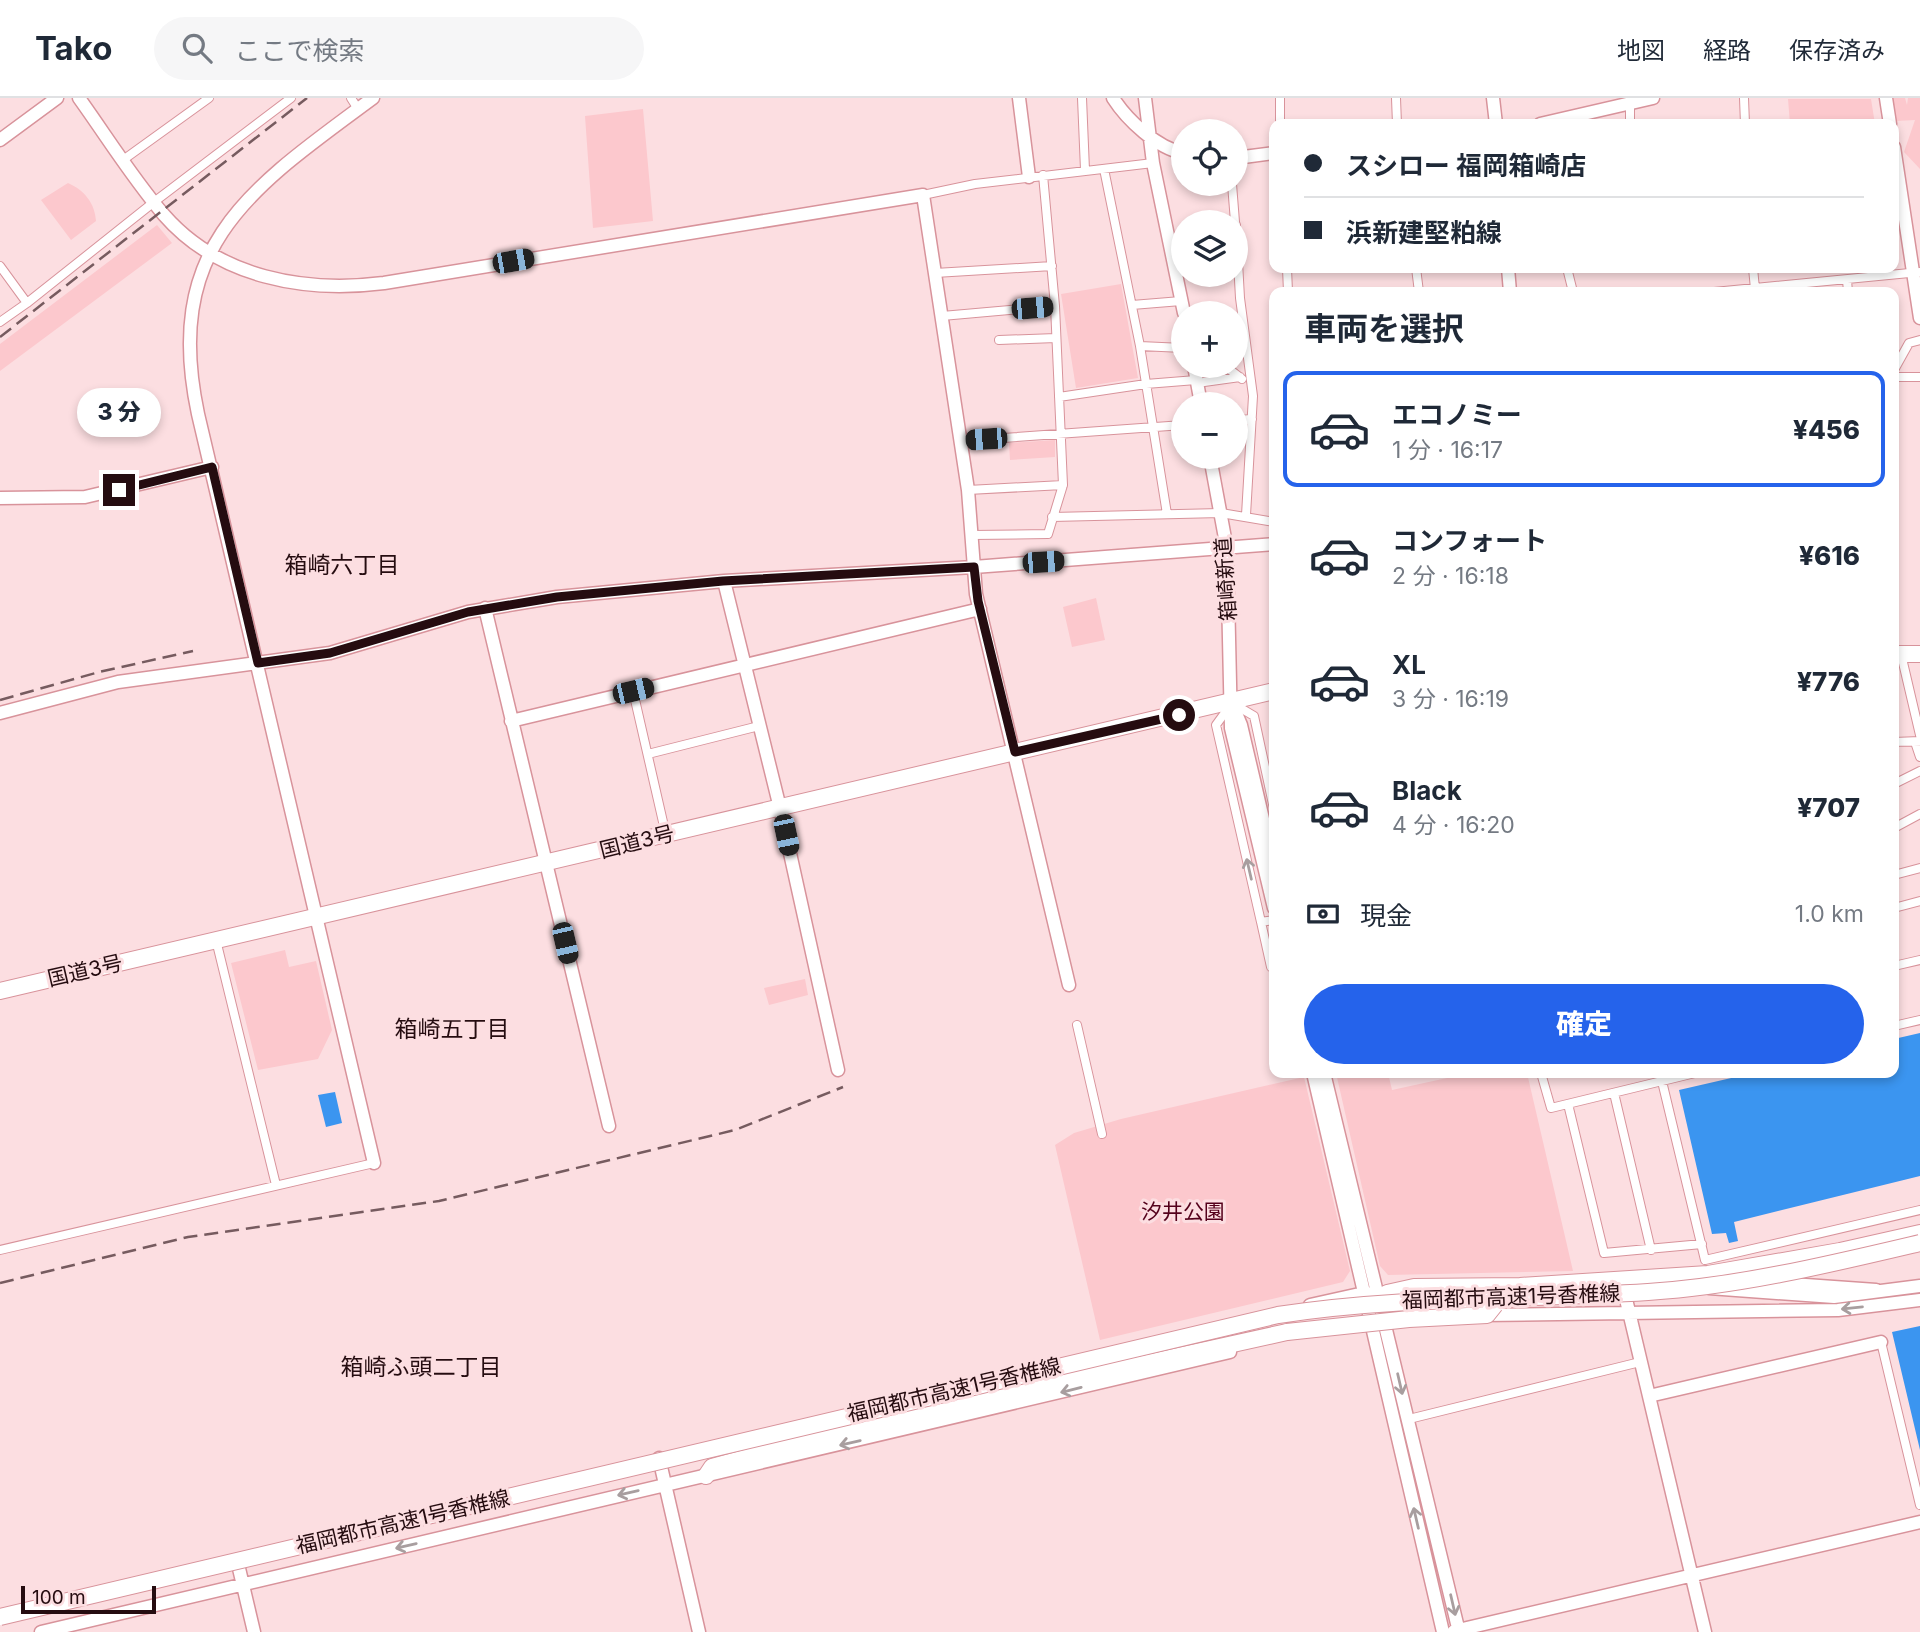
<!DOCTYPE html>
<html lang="ja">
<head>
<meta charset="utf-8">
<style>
  :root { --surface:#fff; --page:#f6f6f7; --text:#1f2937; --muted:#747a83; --line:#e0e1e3; --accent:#2563eb }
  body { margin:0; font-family:Inter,"Noto Sans JP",sans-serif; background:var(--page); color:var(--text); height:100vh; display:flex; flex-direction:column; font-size:26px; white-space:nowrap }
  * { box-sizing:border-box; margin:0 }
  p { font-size:23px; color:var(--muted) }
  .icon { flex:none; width:38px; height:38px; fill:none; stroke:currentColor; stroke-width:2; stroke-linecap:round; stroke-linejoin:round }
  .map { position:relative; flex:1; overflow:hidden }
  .panel { position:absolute; left:1269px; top:189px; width:630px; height:791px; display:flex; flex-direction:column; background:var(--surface); border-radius:14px; box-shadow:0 4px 10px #0003 }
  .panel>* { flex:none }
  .guide { position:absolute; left:1269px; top:21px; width:630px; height:154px; border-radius:14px; box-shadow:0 4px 10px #0003; display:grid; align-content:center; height:154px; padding:0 35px; background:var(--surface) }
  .tools { position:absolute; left:1171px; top:21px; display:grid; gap:14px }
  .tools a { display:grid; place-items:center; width:77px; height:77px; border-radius:50%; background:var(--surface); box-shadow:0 4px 10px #0003; font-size:35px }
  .scale { position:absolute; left:21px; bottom:18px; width:135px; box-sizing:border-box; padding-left:7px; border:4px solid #250c10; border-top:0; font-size:19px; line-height:24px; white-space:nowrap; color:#250c10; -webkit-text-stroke:5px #fcdee1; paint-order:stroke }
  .end { position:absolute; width:32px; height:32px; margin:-16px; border:9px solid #250c10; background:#fff; box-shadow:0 0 0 4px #fff }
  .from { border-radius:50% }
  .bubble { position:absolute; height:49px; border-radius:24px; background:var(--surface); box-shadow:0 4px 10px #0003; font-size:23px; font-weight:800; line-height:49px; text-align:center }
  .car { position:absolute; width:21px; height:42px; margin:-21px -10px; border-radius:9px; box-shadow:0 0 5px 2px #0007; background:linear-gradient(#222 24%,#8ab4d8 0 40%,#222 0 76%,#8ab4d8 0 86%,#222 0) }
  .guide b { display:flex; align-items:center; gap:24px; height:66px; font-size:26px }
  .guide b+b { border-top:2px solid var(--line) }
  .guide i { width:18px; height:18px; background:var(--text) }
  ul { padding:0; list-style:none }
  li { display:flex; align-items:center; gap:21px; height:116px; margin:0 14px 10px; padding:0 21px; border:4px solid transparent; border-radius:14px }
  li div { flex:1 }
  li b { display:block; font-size:26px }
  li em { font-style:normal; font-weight:800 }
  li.selected { border-color:var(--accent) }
  li>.icon { width:63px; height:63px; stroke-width:1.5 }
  h2 { padding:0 35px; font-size:32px; line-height:84px }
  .pay { display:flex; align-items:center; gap:18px; height:77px; padding:0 35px; font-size:26px }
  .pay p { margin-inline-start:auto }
  .cta { display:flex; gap:14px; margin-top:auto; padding:14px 35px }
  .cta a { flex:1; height:80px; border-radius:42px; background:var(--accent); color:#fff; font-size:28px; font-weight:800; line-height:80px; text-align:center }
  header { display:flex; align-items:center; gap:42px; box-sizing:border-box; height:98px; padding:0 35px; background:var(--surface); border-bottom:2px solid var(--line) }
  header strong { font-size:33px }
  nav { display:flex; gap:38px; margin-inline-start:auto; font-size:24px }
  .search { width:490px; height:63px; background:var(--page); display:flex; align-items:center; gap:18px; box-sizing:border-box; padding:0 24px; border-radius:38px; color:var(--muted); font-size:26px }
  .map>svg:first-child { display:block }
  .green { fill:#fcc8cd }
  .water { fill:#3b95f0 }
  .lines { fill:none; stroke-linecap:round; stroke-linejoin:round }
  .street-casing { stroke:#d8939b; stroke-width:10 }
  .secondary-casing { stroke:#d8939b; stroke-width:15 }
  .primary-casing { stroke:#d8939b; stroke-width:15 }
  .highway-casing { stroke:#d8939b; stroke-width:18 }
  .street { stroke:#fff; stroke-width:8 }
  .secondary { stroke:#fff; stroke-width:12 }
  .primary { stroke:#fff; stroke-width:12 }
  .highway { stroke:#fff; stroke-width:16 }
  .rail { stroke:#765b5f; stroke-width:2.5; stroke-dasharray:14 7; stroke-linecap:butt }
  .highway-bridge-casing { stroke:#d8939b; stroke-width:18; stroke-linecap:butt }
  .highway-bridge { stroke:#fff; stroke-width:16 }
  .oneway { stroke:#a89e9f }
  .route { stroke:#250c10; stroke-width:9 }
  .labels { text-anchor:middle; stroke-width:6; stroke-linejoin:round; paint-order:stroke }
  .street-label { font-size:21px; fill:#250c10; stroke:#fcdee1 }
  .park-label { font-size:21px; fill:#54001b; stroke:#fcdee1 }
  .neighbourhood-label { font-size:23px; fill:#250c10; stroke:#fcdee1 }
</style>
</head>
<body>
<header>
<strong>Tako</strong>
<div class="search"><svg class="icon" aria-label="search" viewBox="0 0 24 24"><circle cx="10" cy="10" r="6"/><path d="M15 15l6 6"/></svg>ここで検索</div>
<nav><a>地図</a><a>経路</a><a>保存済み</a></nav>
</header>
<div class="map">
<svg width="1920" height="1534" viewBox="0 0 1920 1534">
  <rect width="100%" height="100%" fill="#fcdee1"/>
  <!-- green -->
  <path class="green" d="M1892,0H1905L1907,7L1908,0H1920V71L1904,54L1915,22L1896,23Z
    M1788,1H1871L1875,26H1790Z
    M643,11L653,123L593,130L585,18Z
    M68,85C84,92 95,105 96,123L71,142L41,102Z
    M157,127L172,145L0,273V246Z
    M1121,186L1138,280L1076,290L1061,196Z
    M1055,342V359L1010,362L1009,345Z
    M1096,500L1105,542L1072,549L1063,509Z
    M285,852L289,869L316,863L332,932L318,961L258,972L231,865Z
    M805,881L808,897L769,907L764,890Z
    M1336,975H1388L1392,992L1470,975H1527L1573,1173L1388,1177L1380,1168Z
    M1304,979L1350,1173L1343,1184L1100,1242L1055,1047L1074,1035L1121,1021Z"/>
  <!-- water -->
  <path class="water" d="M1920,935V1078L1734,1124L1738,1143L1729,1145L1726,1135L1712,1136L1679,992L1753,975H1894V941Z
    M335,994L342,1025L326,1029L318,997Z
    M1920,1228V1352L1892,1234Z"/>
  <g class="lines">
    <!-- street casing -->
    <g class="street-casing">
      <path id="street" d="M351,0L358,11
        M1082,0L1085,72
        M1396,0L1397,26
        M1744,0L1745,26
        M1630,7V26
        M1280,26V0
        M123,62L209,0
        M1104,71L1140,248L1167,416
        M1232,86L1235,124
        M923,97L975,86L1153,65
        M1236,127L1240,200L1253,298L1246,417
        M0,168L27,205L0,224
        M1287,170L1288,194
        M1416,170L1419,194
        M1567,170L1573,194
        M1753,170L1755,191
        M935,175L1052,168
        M1847,182L1848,194
        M1714,194L1920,174
        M27,205L154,104L291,0
        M1132,207L1181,203
        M942,218L1055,208
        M999,242L1056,240
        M1140,248L1183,250
        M1225,268L1242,281
        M1894,272L1909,245L1920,242
        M1894,279H1920
        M1197,285L1240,279
        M1059,299L1146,286L1196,282
        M1236,322L1252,321
        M961,343L1183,327
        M968,392L1063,387
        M1052,419L1221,415L1274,424
        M972,437L1048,436L1063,387L1055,208L1043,77
        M1901,556L1920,637
        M633,593L666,737
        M1894,644L1920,643
        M1915,644L1920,659
        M648,656L759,628
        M1894,686L1920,673
        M1274,711L1254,618L1232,605L1216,627L1261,824L1274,822
        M1894,730L1920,716
        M1894,777L1920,770
        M1894,810L1920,803
        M1261,824L1271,869
        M216,842L276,1087
        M1894,868L1920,862
        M1077,927L1102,1036
        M1894,928L1920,922
        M1541,975L1551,1010L1695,975
        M1660,975L1705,1162L1920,1112
        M1614,995L1651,1152
        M1568,1006L1604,1155L1702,1146
        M0,1152L374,1065
        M1881,1244L1920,1407
        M1409,1321L1640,1264"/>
    </g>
    <!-- secondary casing -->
    <g class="secondary-casing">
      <path id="secondary" d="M79,0C107,39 133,81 164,117C219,180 305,195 384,185L923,97L968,392L976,496L1069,887
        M373,0C251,90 162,147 198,316L374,1065
        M1019,0L1029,79
        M1113,0C1127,22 1157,50 1183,55
        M1145,0L1153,65L1184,215
        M1886,0L1890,26
        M1540,26L1653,0
        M0,42L57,0
        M1894,49L1920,220
        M1236,60L1274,55
        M1194,268L1201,306
        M1210,359L1227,451L1231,630L1274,810
        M0,400L85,399L212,369
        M724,483L780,710L838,972
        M485,510L609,1028
        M1233,608L1241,627L1274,768
        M0,615L118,584L330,555L468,514L557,499L724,483L974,469L1274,446
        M511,623L980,511
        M1313,975L1443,1534
        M1324,975L1459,1534
        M1762,1184L1876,1192
        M1709,1190L1834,1199L1920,1188
        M1625,1197L1705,1534
        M1310,1207L1364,1195L1395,1197
        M1482,1217L1838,1212L1920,1202
        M1649,1298L1881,1244
        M659,1360L699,1534
        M237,1462L254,1534
        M1454,1533L1920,1424
        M41,1534L1230,1254"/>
    </g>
    <!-- primary casing -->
    <g class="primary-casing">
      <path id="primary" d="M1493,0L1496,26
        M1508,170L1510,194"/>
    </g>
    <!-- highway casing -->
    <g class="highway-casing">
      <path id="highway" d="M1894,556H1920
        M0,893L1274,593
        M1387,1195L1414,1189L1520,1188L1708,1176L1840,1153L1920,1135
        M706,1378L712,1369L858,1329L1287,1234"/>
    </g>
    <!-- street -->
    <use href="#street" class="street"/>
    <!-- secondary -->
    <use href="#secondary" class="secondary"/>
    <!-- primary -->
    <use href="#primary" class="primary"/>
    <!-- highway -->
    <use href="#highway" class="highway"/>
    <!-- rail -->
    <path class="rail" d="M0,239L307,0
      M0,602L99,574L193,553
      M0,1185L188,1139L439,1103L735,1032L843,989"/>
    <!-- highway-bridge casing -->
    <g class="highway-bridge-casing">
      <path id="highway-bridge" d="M1287,1234L1409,1221L1487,1217L1495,1207
        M0,1519L1278,1217C1401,1198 1524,1202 1648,1194C1740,1188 1831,1166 1920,1145"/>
    </g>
    <!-- highway-bridge -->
    <use href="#highway-bridge" class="highway-bridge"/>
  </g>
  <!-- one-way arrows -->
  <defs><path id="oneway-shaft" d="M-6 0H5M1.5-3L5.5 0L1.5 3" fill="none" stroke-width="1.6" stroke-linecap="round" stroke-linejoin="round" transform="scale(1.75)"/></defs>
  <g class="oneway">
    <use href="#oneway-shaft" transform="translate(1249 771) rotate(-103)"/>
    <use href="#oneway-shaft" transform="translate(1852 1210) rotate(174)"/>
    <use href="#oneway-shaft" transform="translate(1400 1286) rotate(77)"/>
    <use href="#oneway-shaft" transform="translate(1071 1292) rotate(166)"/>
    <use href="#oneway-shaft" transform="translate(850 1345) rotate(167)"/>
    <use href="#oneway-shaft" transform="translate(628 1395) rotate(167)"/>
    <use href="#oneway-shaft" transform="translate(1416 1420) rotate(-103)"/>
    <use href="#oneway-shaft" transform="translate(406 1448) rotate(167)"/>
    <use href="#oneway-shaft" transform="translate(1453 1507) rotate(77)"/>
  </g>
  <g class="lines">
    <!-- route -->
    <path class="route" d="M119,392L212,369L258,565L330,555L468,514L557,499L723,483L974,469L978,503L1015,654L1179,617"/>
  </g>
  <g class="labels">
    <!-- street labels -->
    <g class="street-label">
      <text transform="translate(1226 481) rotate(-94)" y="7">箱崎新道</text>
      <text transform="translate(637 744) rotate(-14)" y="7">国道3号</text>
      <text transform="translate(85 873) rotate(-13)" y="7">国道3号</text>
      <text transform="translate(1511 1199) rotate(-2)" y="7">福岡都市高速1号香椎線</text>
      <text transform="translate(954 1292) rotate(-13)" y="7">福岡都市高速1号香椎線</text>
      <text transform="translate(403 1424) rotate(-13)" y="7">福岡都市高速1号香椎線</text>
    </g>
    <!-- park labels -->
    <g class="park-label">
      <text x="1183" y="1121">汐井公園</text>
    </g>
    <!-- neighbourhood labels -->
    <g class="neighbourhood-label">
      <text x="342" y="475">箱崎六丁目</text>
      <text x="452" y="939">箱崎五丁目</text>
      <text x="421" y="1277">箱崎ふ頭二丁目</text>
    </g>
  </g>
</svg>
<div class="tools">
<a><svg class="icon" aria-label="locate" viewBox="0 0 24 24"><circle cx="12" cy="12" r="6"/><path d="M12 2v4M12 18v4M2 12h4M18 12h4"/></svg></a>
<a><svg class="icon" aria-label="layers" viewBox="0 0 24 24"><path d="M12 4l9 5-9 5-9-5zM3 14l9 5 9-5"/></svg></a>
<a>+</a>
<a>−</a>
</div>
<div class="scale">100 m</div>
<i class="end from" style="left:1179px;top:617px"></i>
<i class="end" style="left:119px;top:392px"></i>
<div class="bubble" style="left:77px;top:290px;width:84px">3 分</div>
<i class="car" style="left:513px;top:163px;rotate:80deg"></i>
<i class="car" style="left:1032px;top:210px;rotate:85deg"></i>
<i class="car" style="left:986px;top:341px;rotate:266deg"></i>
<i class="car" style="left:1043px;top:464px;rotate:86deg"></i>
<i class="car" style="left:633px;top:593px;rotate:77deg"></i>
<i class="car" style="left:786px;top:737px;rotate:168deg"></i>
<i class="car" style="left:565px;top:845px;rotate:167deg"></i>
<div class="guide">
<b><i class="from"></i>スシロー 福岡箱崎店</b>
<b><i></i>浜新建堅粕線</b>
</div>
<section class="panel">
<h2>車両を選択</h2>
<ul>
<li class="selected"><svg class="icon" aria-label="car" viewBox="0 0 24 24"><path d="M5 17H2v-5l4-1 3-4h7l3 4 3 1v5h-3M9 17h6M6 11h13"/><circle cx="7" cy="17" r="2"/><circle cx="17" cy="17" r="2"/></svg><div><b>エコノミー</b><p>1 分 · 16:17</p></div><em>¥456</em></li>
<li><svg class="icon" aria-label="car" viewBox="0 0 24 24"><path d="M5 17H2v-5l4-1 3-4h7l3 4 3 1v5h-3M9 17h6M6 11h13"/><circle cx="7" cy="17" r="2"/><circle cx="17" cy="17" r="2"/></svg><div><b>コンフォート</b><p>2 分 · 16:18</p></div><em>¥616</em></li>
<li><svg class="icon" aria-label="car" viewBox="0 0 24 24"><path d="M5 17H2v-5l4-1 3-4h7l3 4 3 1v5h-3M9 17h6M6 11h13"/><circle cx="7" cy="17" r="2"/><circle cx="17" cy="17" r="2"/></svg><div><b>XL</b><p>3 分 · 16:19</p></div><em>¥776</em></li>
<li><svg class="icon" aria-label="car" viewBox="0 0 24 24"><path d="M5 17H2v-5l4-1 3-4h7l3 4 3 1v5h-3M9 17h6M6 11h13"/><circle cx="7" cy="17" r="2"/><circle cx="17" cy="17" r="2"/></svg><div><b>Black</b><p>4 分 · 16:20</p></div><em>¥707</em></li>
</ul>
<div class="pay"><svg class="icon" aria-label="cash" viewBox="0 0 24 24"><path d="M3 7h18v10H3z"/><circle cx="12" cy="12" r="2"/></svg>現金<p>1.0 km</p></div>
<div class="cta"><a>確定</a></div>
</section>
</div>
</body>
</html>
